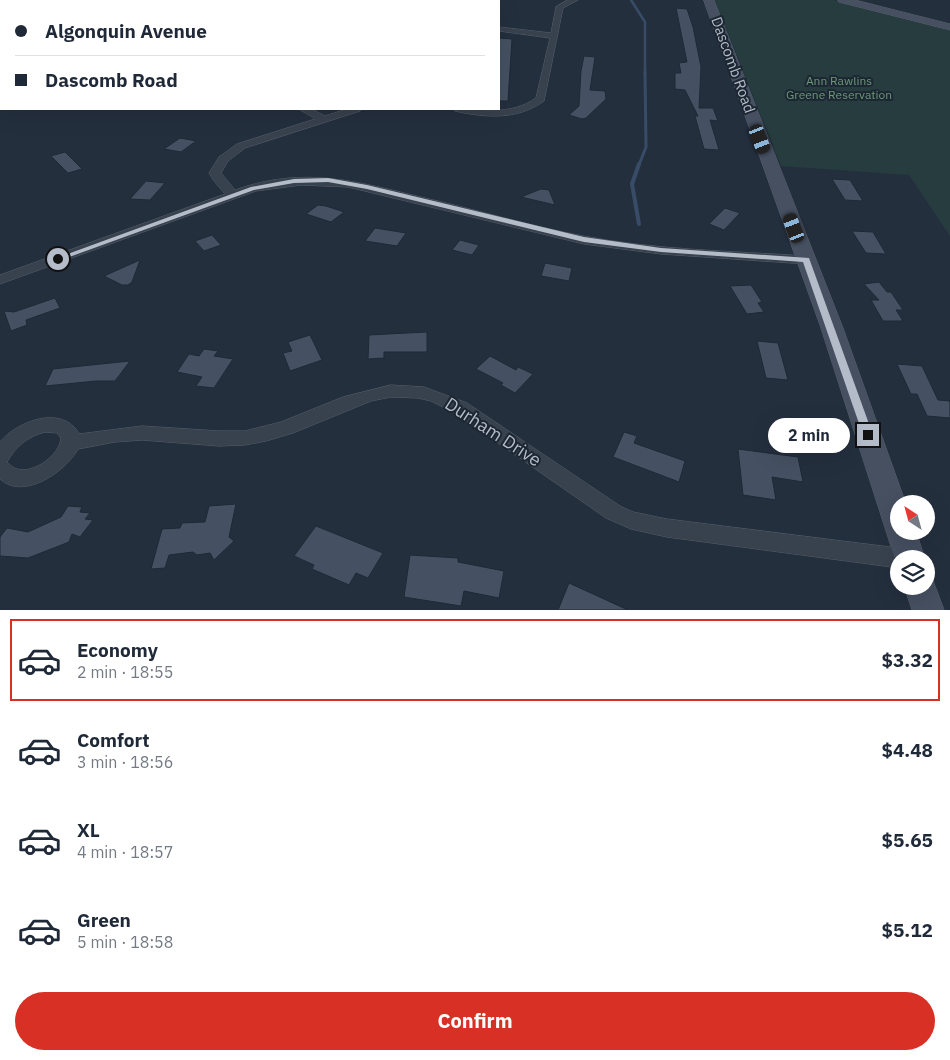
<!DOCTYPE html>
<html lang="en">
<head>
<meta charset="utf-8">
<style>
  :root { --surface:#fff; --page:#f2f2f3; --text:#1f2937; --muted:#747a83; --line:#e0e1e3; --accent:#d93025 }
  body { margin:0; font-family:"IBM Plex Sans",sans-serif; background:var(--page); color:var(--text); height:100vh; display:flex; flex-direction:column; font-size:19px; white-space:nowrap }
  * { box-sizing:border-box; margin:0 }
  p { font-size:16px; color:var(--muted) }
  .icon { flex:none; width:28px; height:28px; fill:none; stroke:currentColor; stroke-width:2; stroke-linecap:round; stroke-linejoin:round }
  .map { position:relative; height:610px; overflow:hidden }
  .sheet { display:flex; flex-direction:column; background:var(--surface); flex:1 }
  .sheet>* { flex:none }
  .hud { position:absolute; left:0px; top:0px; width:500px; height:110px; box-shadow:0 5px 20px #0002; display:grid; align-content:center; height:110px; padding:0 15px; background:var(--surface) }
  .needle { width:32px; rotate:324deg }
  .tools { position:absolute; left:890px; top:495px; display:grid; gap:10px }
  .tools a { display:grid; place-items:center; width:45px; height:45px; border-radius:50%; background:var(--surface); box-shadow:0 5px 20px #0002; font-size:25px }
  .end { position:absolute; width:22px; height:22px; margin:-11px; border:6px solid #b4bcc9; background:#111; box-shadow:0 0 0 2px #111 }
  .from { border-radius:50% }
  .bubble { position:absolute; height:35px; border-radius:18px; background:var(--surface); box-shadow:0 5px 20px #0002; font-size:16px; font-weight:700; line-height:35px; text-align:center }
  .car { position:absolute; width:15px; height:30px; margin:-15px -8px; border-radius:6px; box-shadow:0 0 4px 1px #0007; background:linear-gradient(#222 24%,#8ab4d8 0 40%,#222 0 76%,#8ab4d8 0 86%,#222 0) }
  .hud b { display:flex; align-items:center; gap:18px; height:48px; font-size:19px }
  .hud b+b { border-top:1px solid var(--line) }
  .hud i { width:12px; height:12px; background:var(--text) }
  ul { padding:9px 0 0; list-style:none }
  li { display:flex; align-items:center; gap:15px; height:82px; margin:0 10px 8px; padding:0 5px; border:2px solid transparent; border-radius:0px }
  li div { flex:1 }
  li b { display:block; font-size:19px }
  li em { font-style:normal; font-weight:700 }
  li.current { border-color:var(--accent) }
  li>.icon { width:45px; height:45px; stroke-width:1.5 }
  .action { display:flex; gap:10px; margin-top:auto; padding:10px 15px }
  .action a { flex:1; height:58px; border-radius:30px; background:var(--accent); color:#fff; font-size:20px; font-weight:700; line-height:58px; text-align:center }
  .map>svg:first-child { display:block }
  .green { fill:#263c3f }
  .lines { fill:none; stroke-linecap:round; stroke-linejoin:round }
  .stream-far2 { stroke:#394c67; stroke-width:2.5 }
  .stream-far1 { stroke:#394c67; stroke-width:3 }
  .stream { stroke:#394c67; stroke-width:4 }
  .building { fill:#455162; stroke:#1f2835 }
  .minor-casing { stroke:#565f6c; stroke-width:1 }
  .secondary-casing { stroke:#565f6c; stroke-width:1 }
  .minor { fill:#38414e; fill-rule:evenodd }
  .secondary { fill:#465061; fill-rule:evenodd }
  .route { fill:#b4bcc9 }
  .labels { text-anchor:middle; stroke-width:4; stroke-linejoin:round; paint-order:stroke }
  .far-park-label { font-size:12px; fill:#6b9a76; stroke:#1d2633 }
  .street-label { font-size:15px; fill:#b4bcc9; stroke:#1d2633 }
  .near-street-label { font-size:18px; fill:#b4bcc9; stroke:#1d2633 }
</style>
</head>
<body>
<div class="map">
<svg width="950" height="610" viewBox="0 0 950 610">
  <rect width="100%" height="100%" fill="#242f3e"/>
  <!-- green -->
  <path class="green" d="M0,0H419L1,1L0,105Z
    M715,0H834L950,30V236L909,175L781,166Z"/>
  <g class="lines">
    <!-- stream-far2 -->
    <path class="stream-far2" d="M631,0L645,22V74"/>
    <!-- stream-far1 -->
    <path class="stream-far1" d="M639,165L646,147L645,72"/>
    <!-- stream -->
    <path class="stream" d="M639,224L632,184L639,164"/>
  </g>
  <!-- building -->
  <path class="building" d="M676,8L687,9L693,27L701,67L699,108H713L718,121L710,120L719,150L704,149L695,116H698L685,90L675,89V73H681L679,63L687,62Z
    M499,38L512,39L508,101H499Z
    M584,56L595,57L590,90L605,91L606,99L586,118L582,119L569,115L579,106L581,71Z
    M180,138L196,141L181,152L164,149Z
    M65,152L82,169L68,173L51,156Z
    M832,179L850,180L863,201L845,200Z
    M146,181L165,183L150,200L130,199Z
    M541,189L549,190L555,205L521,197Z
    M318,205L326,206L344,212L331,222L306,214Z
    M725,208L740,213L724,230L709,224Z
    M375,228L406,233L397,246L365,241Z
    M852,231L873,232L886,254L866,253Z
    M212,235L221,245L204,251L195,241Z
    M460,240L479,245L472,255L452,250Z
    M140,260L132,282L128,285H122L104,276Z
    M545,263L572,268L569,281L541,276Z
    M879,282L887,292H891L903,310H896L903,321H883L871,300H879L864,284Z
    M751,285L762,302L758,303L764,312L747,314L730,286Z
    M55,298L60,308L26,320L27,325L11,331L4,311L14,312Z
    M427,332V352H384V358L368,359L369,335Z
    M310,335L322,360L290,371L283,353L292,351L288,342Z
    M757,341L778,343L788,380L766,378Z
    M204,349L218,351L214,356L233,359L214,388L196,386L202,377L177,372L189,354L199,356Z
    M490,356L516,370L518,367L533,374L515,393L501,385L503,383L476,369Z
    M130,361L115,381H96L45,386L53,369Z
    M897,364L922,366L938,400L950,401V418L927,416L917,394H911Z
    M624,432L637,436L634,443L685,461L679,482L613,457Z
    M738,449L798,457L803,482L772,477L776,500L743,495Z
    M236,504L229,537L234,541L214,560L210,553L197,555L193,552L169,555L165,568L151,569L162,529L180,528L182,523L205,522L209,506Z
    M68,506L82,507L80,512L90,513L85,519L93,520L80,537L72,534L69,542L28,558L0,556V537L7,528L28,532L61,517Z
    M316,526L383,553L368,578L356,573L349,585L312,569L314,565L294,556Z
    M410,555L458,558V562L504,571L499,598L464,591L461,606L404,597Z
    M569,583L628,610H558Z"/>
  <g class="lines">
    <!-- minor casing -->
    <g class="minor-casing">
      <path id="minor" d="M568,0H578L563,8L544,101C518,120 486,118 455,111L454,109C483,109 511,116 536,98L550,38L499,31V27L551,33L556,7Z
        M299,109H311L325,116L347,109H361L360,111L245,148L228,161L221,173L235,190C305,165 357,182 425,198C477,210 530,226 583,236C656,250 732,251 806,256L813,260L806,264L661,254L584,244L348,187L301,185L256,191L0,284V275L225,194L214,181L209,173L219,157L237,144L315,119Z
        M391,385L424,387L467,403L620,506L633,512L667,519L906,549L914,552L917,559H899V568L667,537L631,529L606,518L455,413L431,401L418,398L391,397L371,401L293,433L266,441L245,445L219,446L142,440L115,442L78,449C66,471 24,501 0,479V442C17,421 63,404 79,434L142,426L219,431H245L281,422L343,397ZM45,432L57,433L61,438C60,455 34,474 17,469C13,468 10,465 7,462C15,447 28,436 45,432Z"/>
    </g>
    <!-- secondary casing -->
    <g class="secondary-casing">
      <path id="secondary" d="M704,0H714L843,328L906,504H899V531H916L925,559H899V568L895,559L821,328Z
        M838,0H855L950,24V30L839,2Z
        M926,574L931,575L944,610H912L904,586H926Z"/>
    </g>
    <!-- minor -->
    <use href="#minor" class="minor"/>
    <!-- secondary -->
    <use href="#secondary" class="secondary"/>
  </g>
  <!-- route -->
  <path class="route" d="M328,178L367,185L584,237L661,248L809,258L873,435L868,439L863,435L803,262L661,252L584,242L367,189L328,182L294,183L254,190L61,260L54,259L251,187L294,179Z"/>
  <g class="labels">
    <!-- far-park labels -->
    <g class="far-park-label">
      <text x="839" y="85">Ann Rawlins<tspan x="839" dy="14">Greene Reservation</tspan></text>
    </g>
    <!-- street labels -->
    <g class="street-label">
      <text transform="translate(733 65) rotate(70)" y="5">Dascomb Road</text>
    </g>
    <!-- near-street labels -->
    <g class="near-street-label">
      <text transform="translate(493 432) rotate(33)" y="6">Durham Drive</text>
    </g>
  </g>
</svg>
<div class="tools">
<a><svg class="needle" viewBox="-14 -14 28 28"><path d="M0-13l5 13h-10z" fill="#e53935"/><path d="M0 13l5-13h-10z" fill="#747a83"/></svg></a>
<a><svg class="icon" aria-label="layers" viewBox="0 0 24 24"><path d="M12 4l9 5-9 5-9-5zM3 14l9 5 9-5"/></svg></a>
</div>
<i class="end from" style="left:58px;top:259px"></i>
<i class="end" style="left:868px;top:435px"></i>
<div class="bubble" style="left:768px;top:418px;width:82px">2 min</div>
<i class="car" style="left:760px;top:139px;rotate:159deg"></i>
<i class="car" style="left:794px;top:228px;rotate:339deg"></i>
<div class="hud">
<b><i class="from"></i>Algonquin Avenue</b>
<b><i></i>Dascomb Road</b>
</div>
</div>
<section class="sheet">
<ul>
<li class="current"><svg class="icon" aria-label="car" viewBox="0 0 24 24"><path d="M5 17H2v-5l4-1 3-4h7l3 4 3 1v5h-3M9 17h6M6 11h13"/><circle cx="7" cy="17" r="2"/><circle cx="17" cy="17" r="2"/></svg><div><b>Economy</b><p>2 min · 18:55</p></div><em>$3.32</em></li>
<li><svg class="icon" aria-label="car" viewBox="0 0 24 24"><path d="M5 17H2v-5l4-1 3-4h7l3 4 3 1v5h-3M9 17h6M6 11h13"/><circle cx="7" cy="17" r="2"/><circle cx="17" cy="17" r="2"/></svg><div><b>Comfort</b><p>3 min · 18:56</p></div><em>$4.48</em></li>
<li><svg class="icon" aria-label="car" viewBox="0 0 24 24"><path d="M5 17H2v-5l4-1 3-4h7l3 4 3 1v5h-3M9 17h6M6 11h13"/><circle cx="7" cy="17" r="2"/><circle cx="17" cy="17" r="2"/></svg><div><b>XL</b><p>4 min · 18:57</p></div><em>$5.65</em></li>
<li><svg class="icon" aria-label="car" viewBox="0 0 24 24"><path d="M5 17H2v-5l4-1 3-4h7l3 4 3 1v5h-3M9 17h6M6 11h13"/><circle cx="7" cy="17" r="2"/><circle cx="17" cy="17" r="2"/></svg><div><b>Green</b><p>5 min · 18:58</p></div><em>$5.12</em></li>
</ul>
<div class="action"><a>Confirm</a></div>
</section>
</body>
</html>
